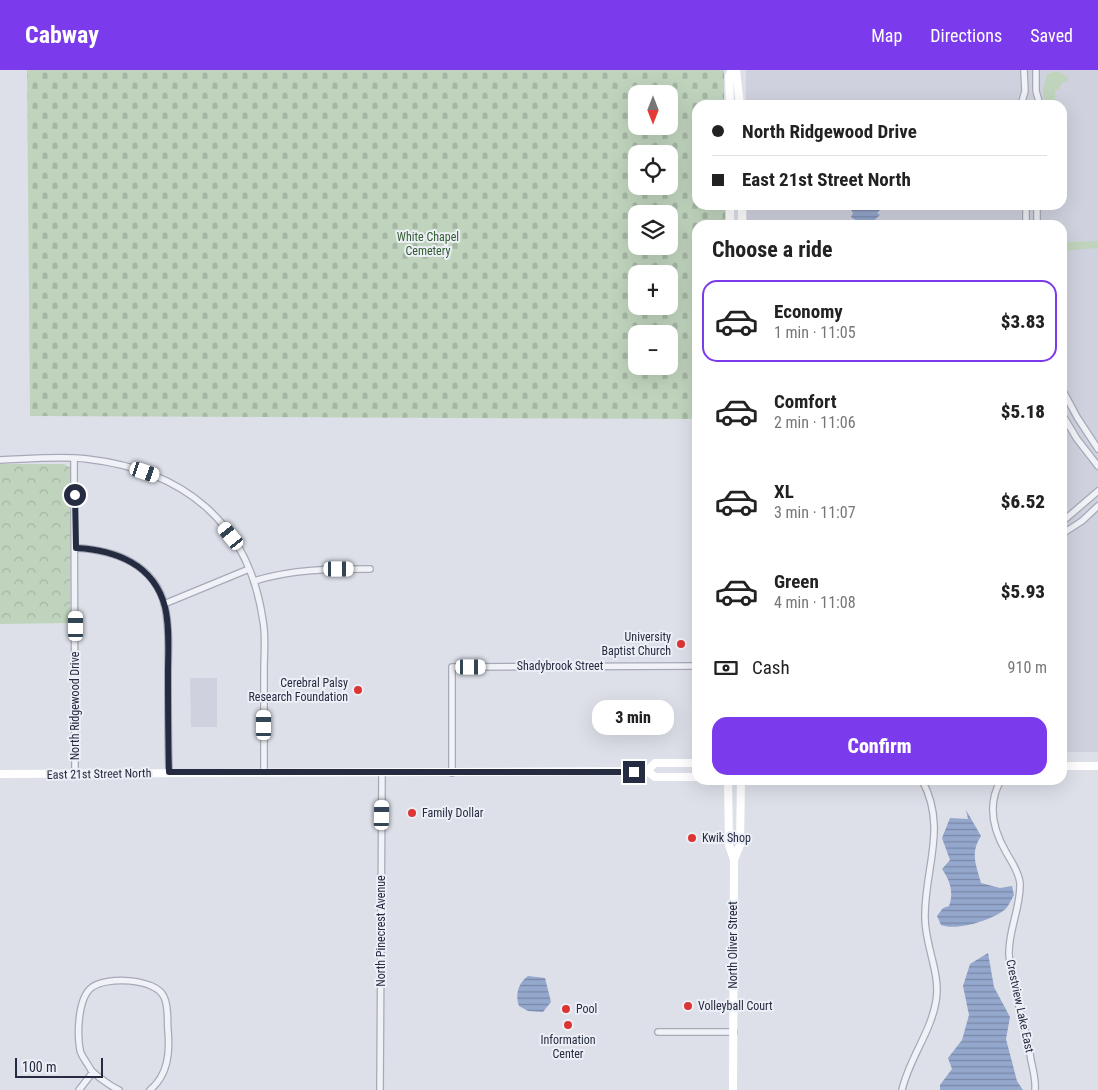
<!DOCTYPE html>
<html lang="en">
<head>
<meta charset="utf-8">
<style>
  :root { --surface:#fff; --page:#f2f2f2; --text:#222; --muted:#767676; --line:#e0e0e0; --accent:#7c3aed }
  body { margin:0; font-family:"Roboto Condensed",sans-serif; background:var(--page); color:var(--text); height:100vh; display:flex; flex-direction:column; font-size:19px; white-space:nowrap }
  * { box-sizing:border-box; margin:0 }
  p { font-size:16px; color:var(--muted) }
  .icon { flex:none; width:28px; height:28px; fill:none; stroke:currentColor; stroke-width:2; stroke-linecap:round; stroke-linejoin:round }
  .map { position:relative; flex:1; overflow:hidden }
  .drawer { position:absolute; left:692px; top:150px; width:375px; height:565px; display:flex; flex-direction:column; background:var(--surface); border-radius:15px; box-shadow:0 5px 20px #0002 }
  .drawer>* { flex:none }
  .top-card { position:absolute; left:692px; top:30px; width:375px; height:110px; border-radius:15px; box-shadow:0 5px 20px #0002; display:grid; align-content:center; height:110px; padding:0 20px; background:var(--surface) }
  .needle { width:32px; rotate:180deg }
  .fabs { position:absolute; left:628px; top:15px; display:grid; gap:10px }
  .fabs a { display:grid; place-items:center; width:50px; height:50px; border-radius:10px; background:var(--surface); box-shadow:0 5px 20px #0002; font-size:25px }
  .scale { position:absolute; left:15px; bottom:12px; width:88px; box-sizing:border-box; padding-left:5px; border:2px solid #252b41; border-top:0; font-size:14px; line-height:18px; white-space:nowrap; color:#252b41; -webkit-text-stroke:4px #edeff6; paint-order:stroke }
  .end { position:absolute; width:22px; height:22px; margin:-11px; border:6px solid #252b41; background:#fff; box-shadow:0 0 0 2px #fff }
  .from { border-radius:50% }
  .bubble { position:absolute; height:35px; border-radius:15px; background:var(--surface); box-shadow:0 5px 20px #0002; font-size:16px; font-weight:800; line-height:35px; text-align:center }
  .car { position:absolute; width:15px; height:30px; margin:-15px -8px; border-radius:6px; box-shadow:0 0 4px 1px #0007; background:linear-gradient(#fff 24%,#345 0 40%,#fff 0 76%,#345 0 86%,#fff 0) }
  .top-card b { display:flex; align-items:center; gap:18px; height:48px; font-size:19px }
  .top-card b+b { border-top:1px solid var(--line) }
  .top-card i { width:12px; height:12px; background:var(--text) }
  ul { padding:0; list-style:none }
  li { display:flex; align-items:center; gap:15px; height:82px; margin:0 10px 8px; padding:0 10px; border:2px solid transparent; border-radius:15px }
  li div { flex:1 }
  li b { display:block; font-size:19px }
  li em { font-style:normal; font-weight:800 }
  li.active { border-color:var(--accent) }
  li>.icon { width:45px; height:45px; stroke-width:1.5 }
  h2 { padding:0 20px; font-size:22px; line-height:60px }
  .pay { display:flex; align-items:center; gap:12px; height:55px; padding:0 20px; font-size:19px }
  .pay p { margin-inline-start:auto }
  .primary-button { display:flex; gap:10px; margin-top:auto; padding:10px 20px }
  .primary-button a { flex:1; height:58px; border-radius:15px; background:var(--accent); color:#fff; font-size:20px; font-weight:800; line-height:58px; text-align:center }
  header { display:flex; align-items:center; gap:30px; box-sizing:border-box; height:70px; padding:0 25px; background:var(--accent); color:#fff }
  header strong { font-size:24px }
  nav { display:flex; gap:28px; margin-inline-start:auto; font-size:18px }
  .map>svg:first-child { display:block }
  .built { fill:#cfd2de }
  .grass { fill:#c0d4bd }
  .cemetery { fill:url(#cemetery-stones); fill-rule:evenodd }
  .park { fill:url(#park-crowns) }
  .water { fill:url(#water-rules) }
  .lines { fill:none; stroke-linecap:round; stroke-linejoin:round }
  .minor-casing { stroke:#a6aab7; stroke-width:8 }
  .minor { stroke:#f0f2f7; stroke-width:5.5 }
  .secondary { stroke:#fff; stroke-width:8 }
  .route { stroke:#252b41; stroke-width:6 }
  .poi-dot { fill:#dc3634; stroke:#edeff6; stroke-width:2 }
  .labels { text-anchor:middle; stroke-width:4; stroke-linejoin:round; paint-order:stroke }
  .park-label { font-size:12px; fill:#325e31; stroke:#edeff6 }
  .poi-label { font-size:12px; fill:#252b41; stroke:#edeff6; text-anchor:start }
  .street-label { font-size:12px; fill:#252b41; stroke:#edeff6 }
</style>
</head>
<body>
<header>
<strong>Cabway</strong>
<nav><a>Map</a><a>Directions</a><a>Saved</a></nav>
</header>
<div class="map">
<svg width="1098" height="1020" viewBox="0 0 1098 1020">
  <defs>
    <pattern id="cemetery-stones" width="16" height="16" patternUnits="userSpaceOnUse" patternTransform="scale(1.25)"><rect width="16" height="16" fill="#c0d4bd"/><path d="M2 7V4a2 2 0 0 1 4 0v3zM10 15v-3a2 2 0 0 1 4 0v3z" fill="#a5b6a4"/></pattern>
    <pattern id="park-crowns" width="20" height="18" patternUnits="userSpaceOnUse" patternTransform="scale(1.25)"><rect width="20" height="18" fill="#c0d4bd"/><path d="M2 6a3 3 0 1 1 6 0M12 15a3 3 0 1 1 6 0" fill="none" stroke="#a5b6a4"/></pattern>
    <pattern id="water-rules" width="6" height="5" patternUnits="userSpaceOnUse" patternTransform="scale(1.25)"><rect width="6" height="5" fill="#94a7cd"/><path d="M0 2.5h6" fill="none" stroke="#7988a8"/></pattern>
  </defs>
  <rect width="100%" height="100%" fill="#dde0e9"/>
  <!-- built -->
  <path class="built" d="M746,0H1098V682H1063L1062,155H747V135H1062V35H746Z
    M190,608H217V657H191Z"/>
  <!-- grass -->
  <path class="grass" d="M1057,1L1068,7V11L1062,13L1059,20H1055V35H1049C1039,23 1044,17 1047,4Z
    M1063,167H1067L1068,172L1098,171V178L1063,181Z"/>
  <!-- cemetery -->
  <path class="cemetery" d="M27,0H724V35H698V135H725V155H698L697,349L30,346ZM636,24H669V56H636ZM636,84H669V116H636ZM636,144H669V176H636ZM636,204H669V236H636ZM636,264H669V296H636Z"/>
  <!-- park -->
  <path class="park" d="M0,394H64L71,398L70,553L0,554Z"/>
  <!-- water -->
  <path class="water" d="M848,135H885L877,143L880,145L869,155H863L851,147L853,143Z
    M966,740L981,766C970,783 976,795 981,813L1000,818L1012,816L1014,825C1011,830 1008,838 1003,841C989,851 956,861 941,855L937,846L943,838L949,836C954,823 950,810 942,799L950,790L942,768L950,748L968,749Z
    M988,883L994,917L1010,947L1006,969L1017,1011L1023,1020H940V1015L952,999L948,988L962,970L969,945L963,916L970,894Z
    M528,906L545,908L551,932L543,942L528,941L519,936C515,925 518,913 528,906Z"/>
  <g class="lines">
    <!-- minor casing -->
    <g class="minor-casing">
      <path id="minor" d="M1036,0V21L1040,35
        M1021,35L1025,21L1024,0
        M1026,135V155
        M1037,135V155
        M1062,319L1077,347L1098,379
        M1062,344L1077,369L1098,396
        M74,389L75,703
        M0,390C28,389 59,386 87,389C183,400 249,452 263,551C266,566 264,584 264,600C264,634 264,668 264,702
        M1062,452L1098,421
        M1062,464L1082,451L1098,436
        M76,478C115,480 155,494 165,537C170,559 168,584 168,606C168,638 168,670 169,702
        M254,511C293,499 330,499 370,499
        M164,534L249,499
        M452,703V597L698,596
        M1001,710C987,734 992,758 1006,782C1011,791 1019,802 1020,813C1021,838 1008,860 1009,885C1012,920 1026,955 1031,990C1033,1000 1036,1010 1035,1020
        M658,962H734
        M79,1020L93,1002
        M119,1020C112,1017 95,1005 91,1000C88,994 81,986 80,980C77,963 78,929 91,918C105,906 156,908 164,927C169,937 167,951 168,961C170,983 168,1005 150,1020
        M380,1020L382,703
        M902,1020C909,989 931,962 936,931C941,904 925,876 925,848C924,799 948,758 922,710"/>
    </g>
    <!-- minor -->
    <use href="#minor" class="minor"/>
    <!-- secondary -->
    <path class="secondary" d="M736,0L740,35
      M730,35L729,6L732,0
      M730,135V155
      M742,135V155
      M1062,696H1098
      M647,701L655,693H698
      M0,704L647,701L655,707H698
      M728,710L729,775L734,790L733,1020
      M734,790L740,775L741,710"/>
  </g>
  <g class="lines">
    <!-- route -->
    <path class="route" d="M75,425L76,478C115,480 154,494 165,537C170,558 168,581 168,602C168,636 168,669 169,702H634"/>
  </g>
  <!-- markers -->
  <g class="poi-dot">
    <circle cx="681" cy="574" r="5"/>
    <circle cx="358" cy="620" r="5"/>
    <circle cx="412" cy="743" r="5"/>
    <circle cx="692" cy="768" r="5"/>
    <circle cx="688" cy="936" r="5"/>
    <circle cx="566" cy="939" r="5"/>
    <circle cx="568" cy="955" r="5"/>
  </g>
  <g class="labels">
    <!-- park labels -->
    <g class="park-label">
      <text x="428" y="171">White Chapel<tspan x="428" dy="14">Cemetery</tspan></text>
    </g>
    <!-- poi labels -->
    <g class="poi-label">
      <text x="671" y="571" text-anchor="end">University<tspan x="671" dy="14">Baptist Church</tspan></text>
      <text x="348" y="617" text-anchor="end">Cerebral Palsy<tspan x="348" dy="14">Research Foundation</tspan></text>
      <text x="422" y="747">Family Dollar</text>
      <text x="702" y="772">Kwik Shop</text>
      <text x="698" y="940">Volleyball Court</text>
      <text x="576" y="943">Pool</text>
      <text x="568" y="974" text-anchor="middle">Information<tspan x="568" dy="14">Center</tspan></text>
    </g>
    <!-- street labels -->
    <g class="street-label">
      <text x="560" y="600">Shadybrook Street</text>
      <text transform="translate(75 636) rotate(-90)" y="4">North Ridgewood Drive</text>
      <text transform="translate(99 704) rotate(-1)" y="4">East 21st Street North</text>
      <text transform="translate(381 861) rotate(-90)" y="4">North Pinecrest Avenue</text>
      <text transform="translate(733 875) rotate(-90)" y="4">North Oliver Street</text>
      <text transform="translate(1020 936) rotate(78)" y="4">Crestview Lake East</text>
    </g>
  </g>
</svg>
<div class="fabs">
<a><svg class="needle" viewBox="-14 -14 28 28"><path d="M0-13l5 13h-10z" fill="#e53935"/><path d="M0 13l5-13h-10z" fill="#767676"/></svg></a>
<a><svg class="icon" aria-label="locate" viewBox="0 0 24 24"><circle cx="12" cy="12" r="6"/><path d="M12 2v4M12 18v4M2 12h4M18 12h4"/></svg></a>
<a><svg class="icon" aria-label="layers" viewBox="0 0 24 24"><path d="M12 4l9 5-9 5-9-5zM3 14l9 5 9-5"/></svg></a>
<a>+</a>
<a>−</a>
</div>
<div class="scale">100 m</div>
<i class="end from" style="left:75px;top:425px"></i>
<i class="end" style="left:634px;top:702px"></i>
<div class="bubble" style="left:592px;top:630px;width:82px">3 min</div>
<i class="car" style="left:145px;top:402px;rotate:109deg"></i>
<i class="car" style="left:231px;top:466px;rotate:321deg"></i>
<i class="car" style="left:339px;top:499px;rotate:90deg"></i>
<i class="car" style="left:76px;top:556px;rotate:0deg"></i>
<i class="car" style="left:471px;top:597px;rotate:90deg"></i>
<i class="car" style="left:264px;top:655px;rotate:0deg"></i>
<i class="car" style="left:382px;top:745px;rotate:1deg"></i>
<div class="top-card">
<b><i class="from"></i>North Ridgewood Drive</b>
<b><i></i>East 21st Street North</b>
</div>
<section class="drawer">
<h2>Choose a ride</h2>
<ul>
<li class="active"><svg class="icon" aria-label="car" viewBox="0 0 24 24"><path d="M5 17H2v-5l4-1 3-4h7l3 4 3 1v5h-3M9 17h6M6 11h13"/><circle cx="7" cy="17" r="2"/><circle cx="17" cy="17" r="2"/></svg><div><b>Economy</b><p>1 min · 11:05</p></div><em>$3.83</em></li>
<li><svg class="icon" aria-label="car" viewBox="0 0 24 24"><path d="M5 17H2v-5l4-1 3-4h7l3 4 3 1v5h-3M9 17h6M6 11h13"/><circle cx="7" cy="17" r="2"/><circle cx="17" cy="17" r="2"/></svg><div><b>Comfort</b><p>2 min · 11:06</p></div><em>$5.18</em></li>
<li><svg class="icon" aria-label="car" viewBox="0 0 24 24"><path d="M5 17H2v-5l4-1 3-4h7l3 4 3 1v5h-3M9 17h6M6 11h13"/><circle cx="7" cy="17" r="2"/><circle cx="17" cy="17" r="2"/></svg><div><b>XL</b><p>3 min · 11:07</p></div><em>$6.52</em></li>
<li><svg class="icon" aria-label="car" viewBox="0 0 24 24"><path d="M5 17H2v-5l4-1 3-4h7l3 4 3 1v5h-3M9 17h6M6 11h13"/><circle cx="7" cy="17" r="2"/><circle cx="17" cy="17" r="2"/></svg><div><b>Green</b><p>4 min · 11:08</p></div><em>$5.93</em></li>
</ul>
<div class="pay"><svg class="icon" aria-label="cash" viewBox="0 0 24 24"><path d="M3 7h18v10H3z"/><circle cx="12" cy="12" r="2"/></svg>Cash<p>910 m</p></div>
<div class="primary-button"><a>Confirm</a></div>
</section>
</div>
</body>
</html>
